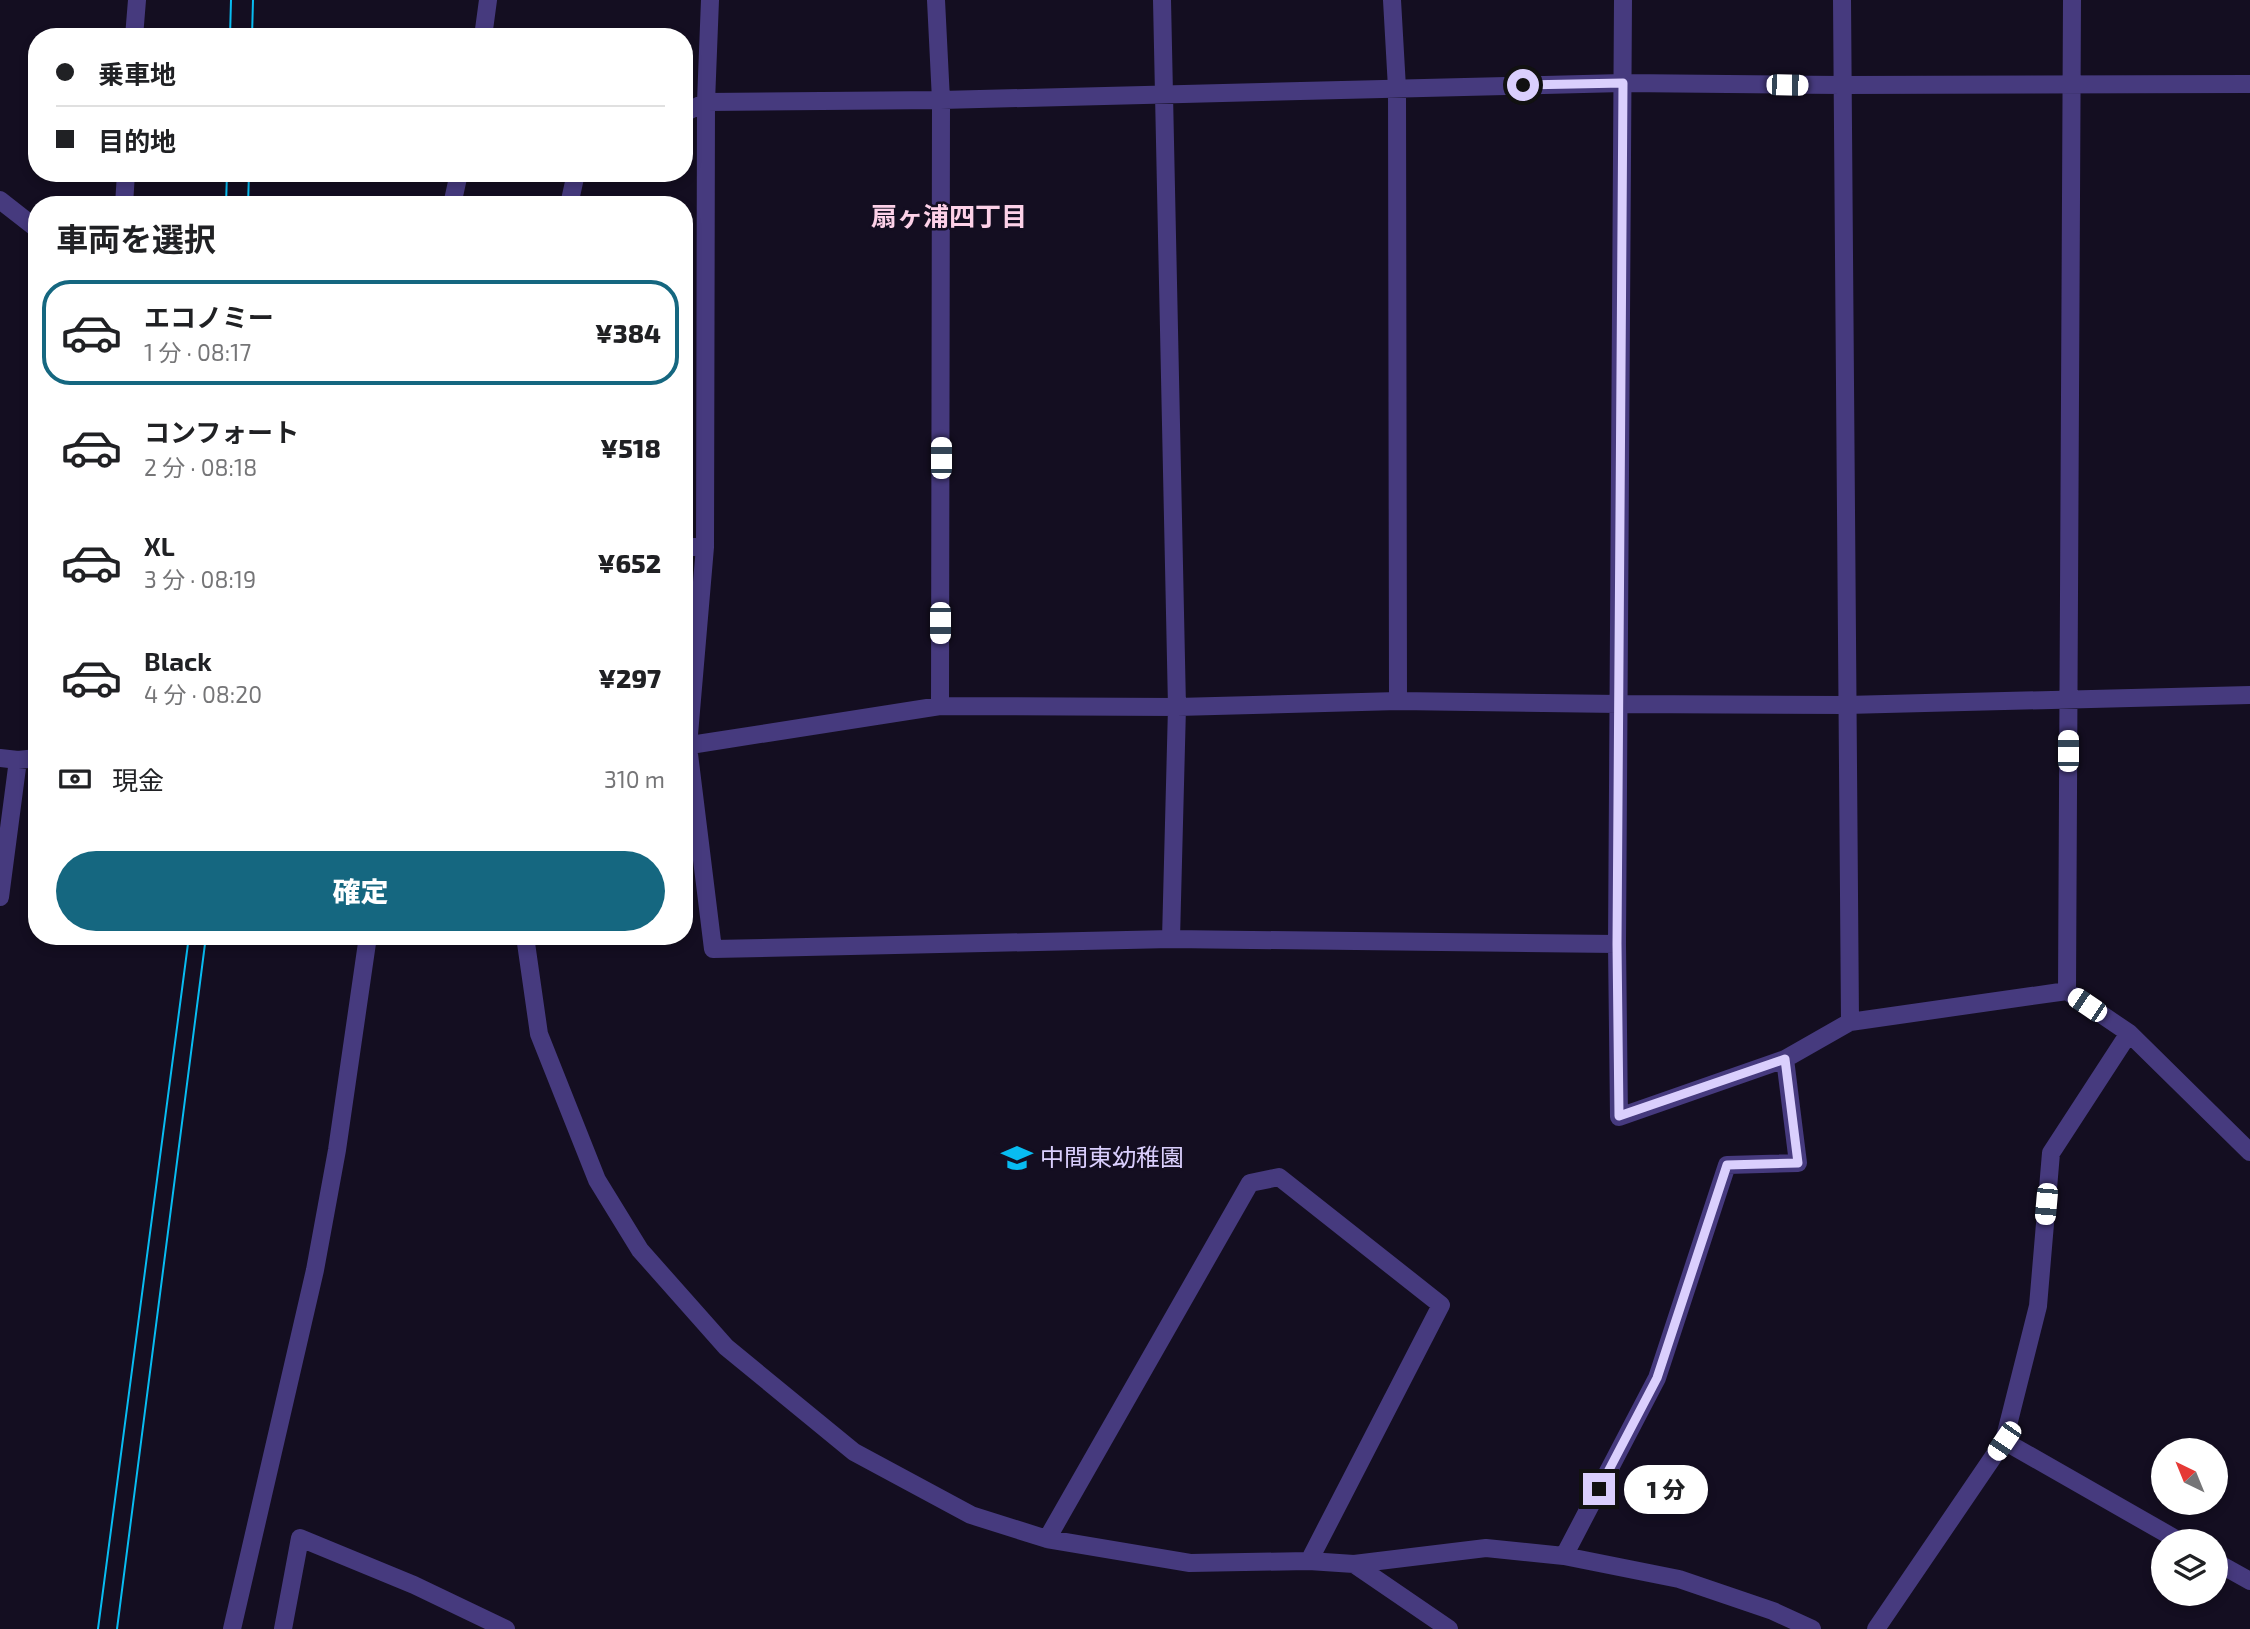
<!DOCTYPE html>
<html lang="ja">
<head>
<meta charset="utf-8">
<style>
  :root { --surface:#fff; --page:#f6f6f6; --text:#202124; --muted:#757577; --line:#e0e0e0; --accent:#156780 }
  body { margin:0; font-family:"Exo 2","Noto Sans JP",sans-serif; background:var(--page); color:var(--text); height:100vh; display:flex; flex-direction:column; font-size:26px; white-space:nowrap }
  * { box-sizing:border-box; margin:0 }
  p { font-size:23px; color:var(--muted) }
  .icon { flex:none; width:38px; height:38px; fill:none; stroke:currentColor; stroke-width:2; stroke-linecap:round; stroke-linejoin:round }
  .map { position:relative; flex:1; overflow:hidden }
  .drawer { position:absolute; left:28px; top:196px; width:665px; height:749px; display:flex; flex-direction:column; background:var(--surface); border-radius:28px; box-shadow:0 4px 10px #0003 }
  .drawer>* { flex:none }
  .guide { position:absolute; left:28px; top:28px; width:665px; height:154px; border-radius:28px; box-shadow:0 4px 10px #0003; display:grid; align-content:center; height:154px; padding:0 28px; background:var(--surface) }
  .needle { width:46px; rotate:317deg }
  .fabs { position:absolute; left:2151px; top:1438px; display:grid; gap:14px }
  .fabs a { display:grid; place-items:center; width:77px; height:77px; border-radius:50%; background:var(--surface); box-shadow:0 4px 10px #0003; font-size:35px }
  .end { position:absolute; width:32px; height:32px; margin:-16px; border:9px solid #dacffd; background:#111; box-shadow:0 0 0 4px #111 }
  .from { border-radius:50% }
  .bubble { position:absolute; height:49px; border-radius:24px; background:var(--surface); box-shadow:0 4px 10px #0003; font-size:23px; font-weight:800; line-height:49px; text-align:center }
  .car { position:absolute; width:21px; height:42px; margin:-21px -10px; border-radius:9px; box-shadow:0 0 5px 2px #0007; background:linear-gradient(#fff 24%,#345 0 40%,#fff 0 76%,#345 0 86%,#fff 0) }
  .guide b { display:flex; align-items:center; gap:24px; height:66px; font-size:26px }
  .guide b+b { border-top:2px solid var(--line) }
  .guide i { width:18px; height:18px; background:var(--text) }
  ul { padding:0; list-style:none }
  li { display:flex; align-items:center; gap:21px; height:105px; margin:0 14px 10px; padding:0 14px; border:4px solid transparent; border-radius:28px }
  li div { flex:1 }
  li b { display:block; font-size:26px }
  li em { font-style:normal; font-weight:800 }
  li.selected { border-color:var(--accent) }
  li>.icon { width:63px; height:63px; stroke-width:1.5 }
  h2 { padding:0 28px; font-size:32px; line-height:84px }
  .pay { display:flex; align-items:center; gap:18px; height:77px; padding:0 28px; font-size:26px }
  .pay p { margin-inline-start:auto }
  .button { display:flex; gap:14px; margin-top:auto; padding:14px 28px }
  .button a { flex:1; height:80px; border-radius:42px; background:var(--accent); color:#fff; font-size:28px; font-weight:800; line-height:80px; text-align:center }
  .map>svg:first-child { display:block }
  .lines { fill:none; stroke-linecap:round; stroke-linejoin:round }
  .street { stroke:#463a7e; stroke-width:18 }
  .tram { stroke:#08bcf1; stroke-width:2 }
  .route { stroke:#dacffd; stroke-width:9 }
  .labels { text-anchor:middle; stroke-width:5; stroke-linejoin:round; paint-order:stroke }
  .poi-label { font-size:24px; fill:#dacffd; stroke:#140e21; text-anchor:start }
  .neighbourhood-label { font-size:26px; font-weight:bold; fill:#fdd1e8; stroke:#140e21 }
</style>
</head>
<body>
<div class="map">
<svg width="2250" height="1629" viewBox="0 0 2250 1629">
  <rect width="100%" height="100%" fill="#140e21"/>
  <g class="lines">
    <!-- street -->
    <path class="street" d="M710,0L706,102L705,547L688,746L713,949L1171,939L1617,944L1619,1117L1785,1059L1850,1022L2067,991L2129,1033L2250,1152
      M936,0L941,100L940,706
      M1162,0L1177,707L1171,939
      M1392,0L1397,88L1398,701
      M1842,0L1850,1022
      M134,37L137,0
      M483,37L488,0
      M684,113L706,102L941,100L1623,83L1842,85L2250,84
      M0,200L37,229
      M124,205L126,173
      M452,205L459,173
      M569,205L576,173
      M684,547H705
      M684,746L940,706L1177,707L1398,701L1619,704L1846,705L2250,695
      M0,758L18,760L37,758
      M0,897L18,760
      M525,936L539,1034L597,1180L640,1250L726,1347L854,1452L971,1515L1047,1539L1190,1563L1309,1561L1354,1564L1486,1548L1564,1556L1679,1579L1773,1611L1812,1629
      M1617,944L1623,0
      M2067,991L2072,0
      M2004,1441L2181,1542
      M1047,1539L1250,1183L1279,1177L1441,1305L1309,1561
      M1564,1556L1657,1378L1727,1165L1798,1163L1785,1059
      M2216,1562L2250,1581
      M1354,1564L1449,1629
      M232,1629L315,1270L337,1150L368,936
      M283,1629L300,1538L414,1585L506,1629
      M1876,1629L2004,1441L2038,1306L2051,1153L2129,1033"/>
    <!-- tram -->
    <path class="tram" d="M230,37L231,0
      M252,37L253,0
      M226,205L227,173
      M248,205L249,173
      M98,1629L189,936
      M117,1629L206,936"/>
  </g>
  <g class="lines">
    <!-- route -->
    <path class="route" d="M1523,85L1623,83L1617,944L1619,1116L1785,1059L1798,1163L1727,1165L1657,1378L1599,1489"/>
  </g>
  <!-- icons -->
  <defs>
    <g id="school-bare" transform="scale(2.415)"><path d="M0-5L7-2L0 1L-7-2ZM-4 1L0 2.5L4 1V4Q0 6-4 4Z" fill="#08bcf1" stroke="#140e21" stroke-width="2.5" paint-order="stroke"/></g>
  </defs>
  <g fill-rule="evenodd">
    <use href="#school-bare" x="1017" y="1158"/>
  </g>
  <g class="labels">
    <!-- poi labels -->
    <g class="poi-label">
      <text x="1040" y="1166">中間東幼稚園</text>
    </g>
    <!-- neighbourhood labels -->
    <g class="neighbourhood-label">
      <text x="949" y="226">扇ヶ浦四丁目</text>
    </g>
  </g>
</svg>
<div class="fabs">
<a><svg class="needle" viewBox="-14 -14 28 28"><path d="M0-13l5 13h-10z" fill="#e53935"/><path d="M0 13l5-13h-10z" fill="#757577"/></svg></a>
<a><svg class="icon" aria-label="layers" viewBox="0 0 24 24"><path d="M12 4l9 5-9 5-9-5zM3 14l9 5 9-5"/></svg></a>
</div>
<i class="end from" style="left:1523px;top:85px"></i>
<i class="end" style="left:1599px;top:1489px"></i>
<div class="bubble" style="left:1624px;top:1465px;width:84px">1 分</div>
<i class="car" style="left:1787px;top:85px;rotate:91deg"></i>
<i class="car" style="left:941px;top:458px;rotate:0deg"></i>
<i class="car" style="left:940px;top:623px;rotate:180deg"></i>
<i class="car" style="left:2068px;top:751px;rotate:0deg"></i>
<i class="car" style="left:2087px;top:1005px;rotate:304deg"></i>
<i class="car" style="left:2046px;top:1204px;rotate:185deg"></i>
<i class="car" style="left:2004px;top:1441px;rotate:214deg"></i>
<div class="guide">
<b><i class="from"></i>乗車地</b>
<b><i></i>目的地</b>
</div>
<section class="drawer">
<h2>車両を選択</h2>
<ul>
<li class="selected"><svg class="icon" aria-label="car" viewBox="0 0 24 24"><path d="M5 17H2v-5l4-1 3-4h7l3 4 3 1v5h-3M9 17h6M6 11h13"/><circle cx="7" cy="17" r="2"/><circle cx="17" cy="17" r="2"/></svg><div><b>エコノミー</b><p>1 分 · 08:17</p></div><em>¥384</em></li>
<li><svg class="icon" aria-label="car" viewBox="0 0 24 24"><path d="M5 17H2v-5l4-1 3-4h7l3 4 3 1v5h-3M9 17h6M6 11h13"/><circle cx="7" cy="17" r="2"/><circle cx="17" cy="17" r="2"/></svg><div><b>コンフォート</b><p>2 分 · 08:18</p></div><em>¥518</em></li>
<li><svg class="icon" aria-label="car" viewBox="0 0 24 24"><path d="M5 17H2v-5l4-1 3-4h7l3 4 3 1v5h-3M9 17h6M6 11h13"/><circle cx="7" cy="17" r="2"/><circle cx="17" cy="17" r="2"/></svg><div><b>XL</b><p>3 分 · 08:19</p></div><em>¥652</em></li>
<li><svg class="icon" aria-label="car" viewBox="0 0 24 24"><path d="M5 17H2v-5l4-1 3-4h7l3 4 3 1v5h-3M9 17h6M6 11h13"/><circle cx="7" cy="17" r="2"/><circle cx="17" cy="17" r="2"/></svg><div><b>Black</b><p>4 分 · 08:20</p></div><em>¥297</em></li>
</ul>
<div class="pay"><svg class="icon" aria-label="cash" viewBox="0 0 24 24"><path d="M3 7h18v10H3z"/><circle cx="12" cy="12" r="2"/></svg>現金<p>310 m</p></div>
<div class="button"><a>確定</a></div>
</section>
</div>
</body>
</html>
